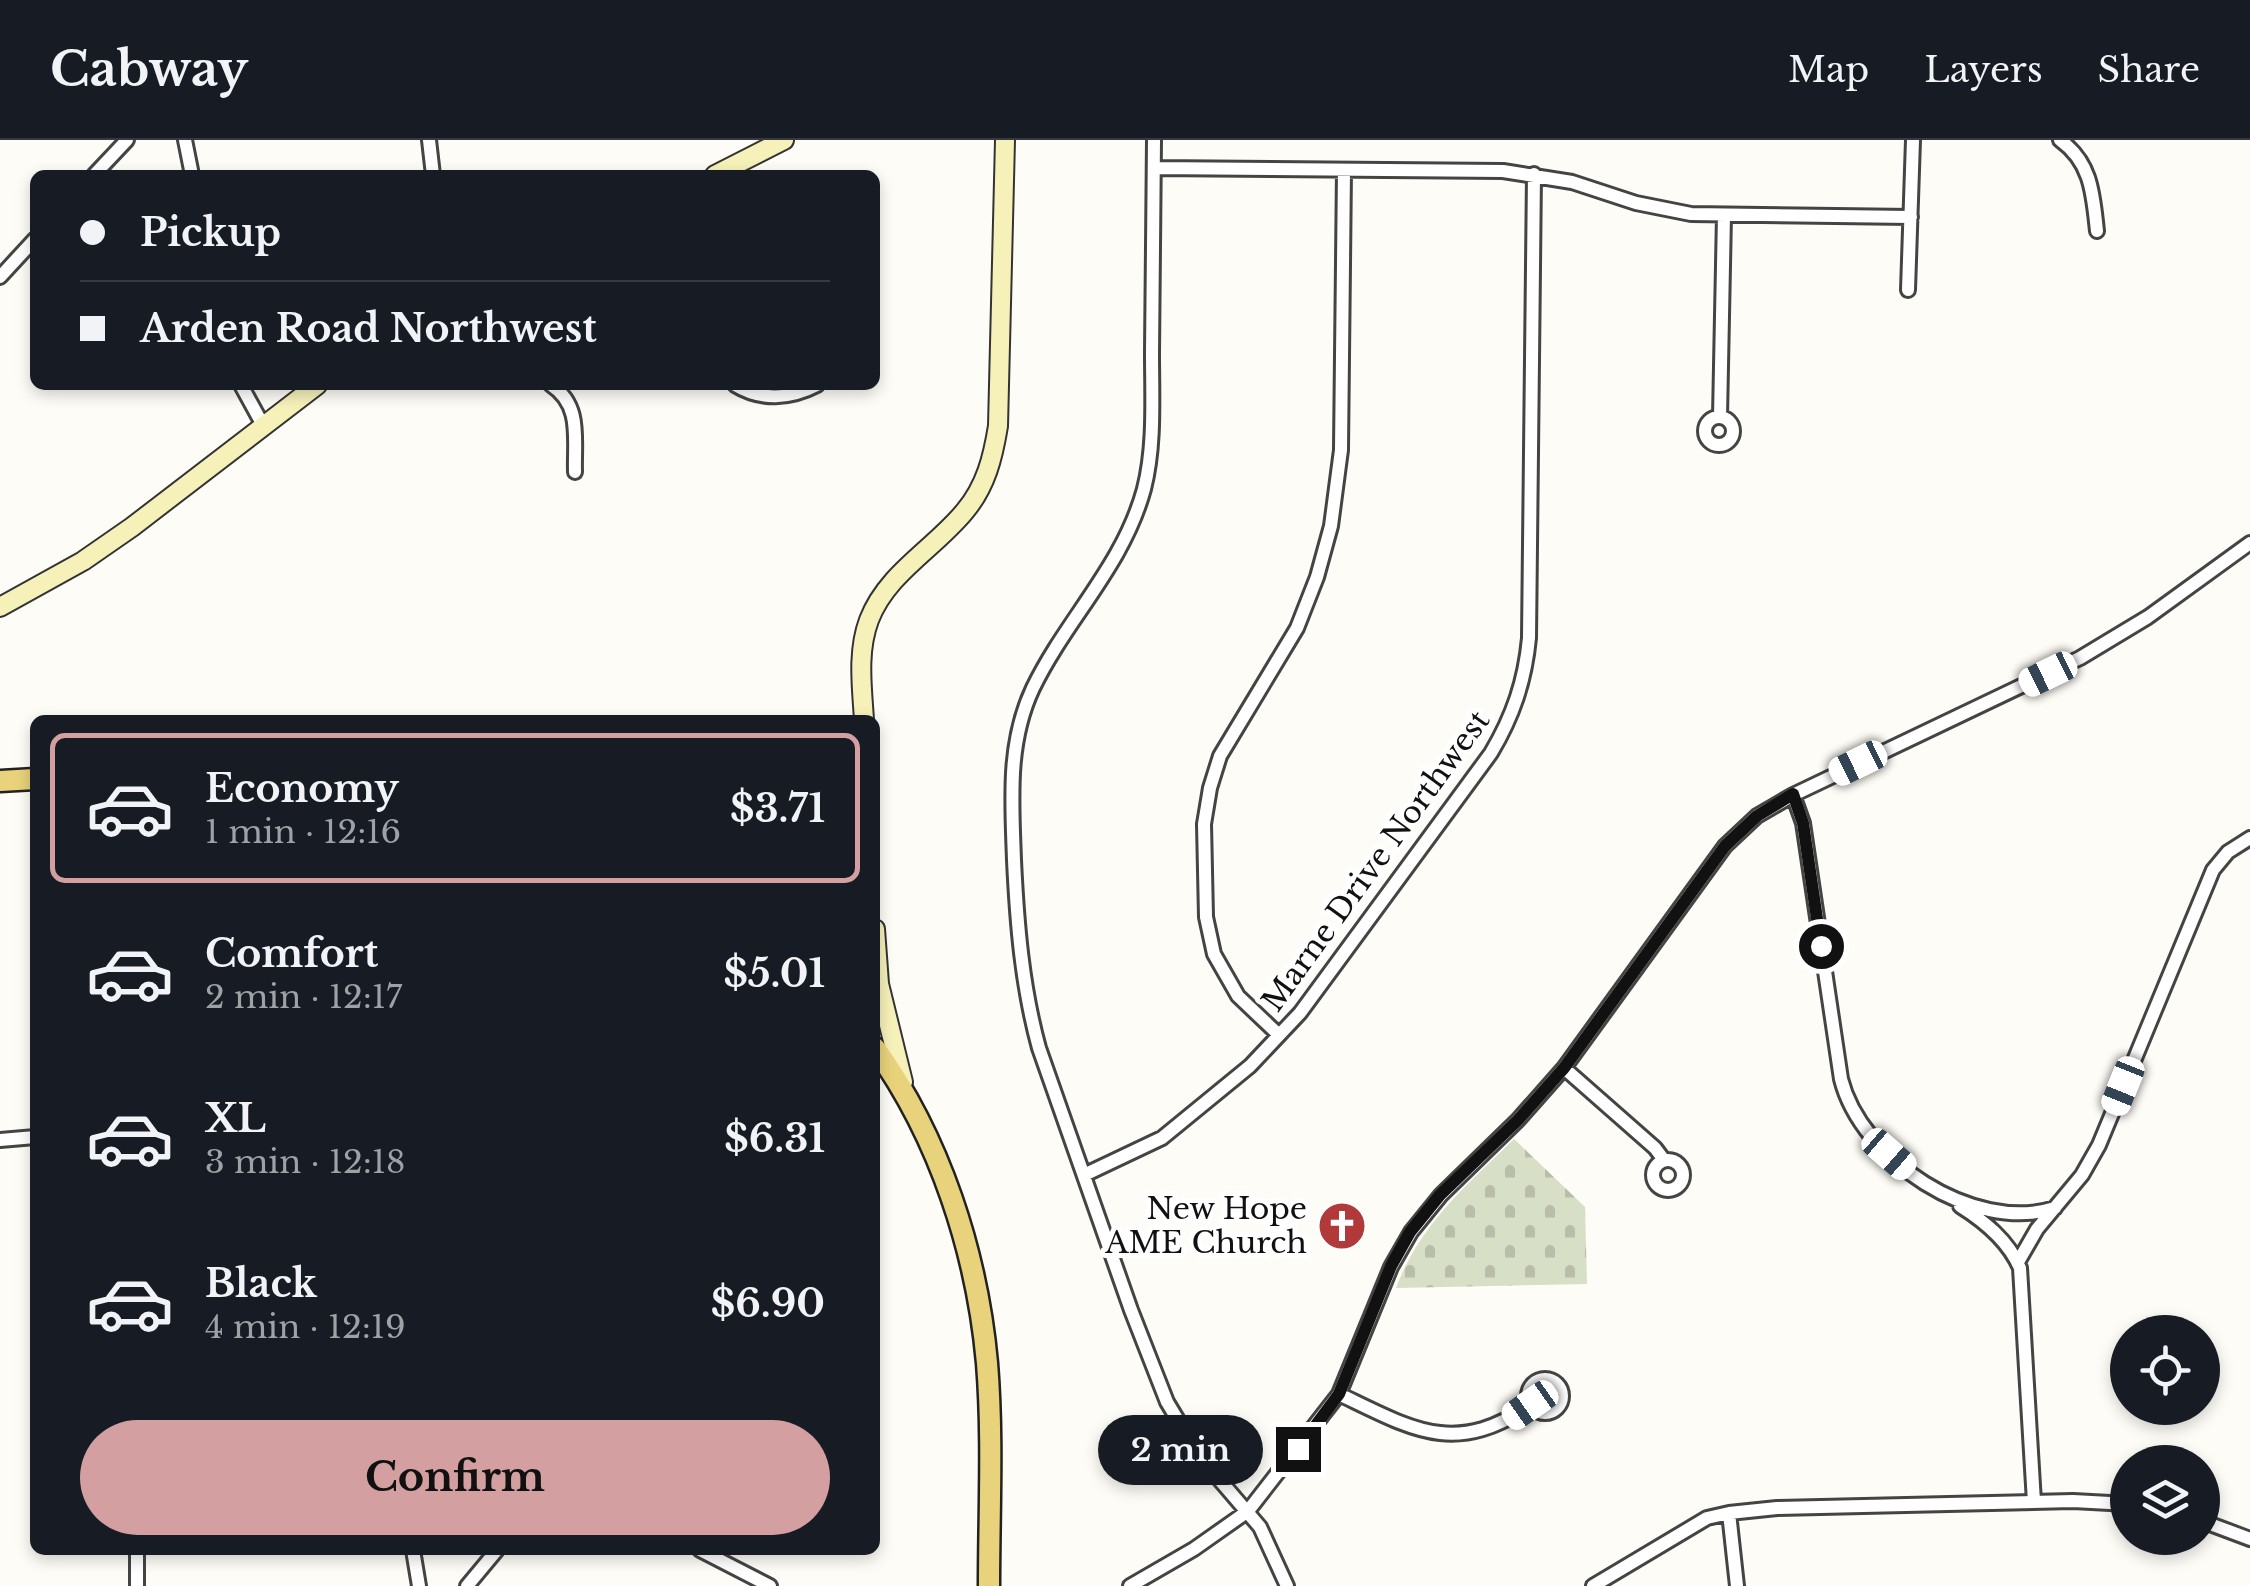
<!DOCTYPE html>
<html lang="en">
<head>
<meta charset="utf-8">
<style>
  :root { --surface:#171b24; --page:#20242c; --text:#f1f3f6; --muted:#9ea1a6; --line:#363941; --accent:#d49fa1 }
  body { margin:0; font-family:"Libre Baskerville",serif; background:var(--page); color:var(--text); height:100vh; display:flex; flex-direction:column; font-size:38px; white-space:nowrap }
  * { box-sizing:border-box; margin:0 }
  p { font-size:32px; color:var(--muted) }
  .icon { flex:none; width:55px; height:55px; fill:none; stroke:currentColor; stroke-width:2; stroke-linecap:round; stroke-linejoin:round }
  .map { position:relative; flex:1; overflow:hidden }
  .drawer { position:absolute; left:30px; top:575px; width:850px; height:840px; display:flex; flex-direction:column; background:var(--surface); border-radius:15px; box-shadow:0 5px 15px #0003 }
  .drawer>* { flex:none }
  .banner { position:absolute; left:30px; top:30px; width:850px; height:220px; border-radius:15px; box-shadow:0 5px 15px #0003; display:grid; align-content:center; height:220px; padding:0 50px; background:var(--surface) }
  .tools { position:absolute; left:2110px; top:1175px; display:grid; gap:20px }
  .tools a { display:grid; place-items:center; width:110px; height:110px; border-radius:50%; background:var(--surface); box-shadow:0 5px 15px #0003; font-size:50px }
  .end { position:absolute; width:45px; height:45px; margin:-22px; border:12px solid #111; background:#fff; box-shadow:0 0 0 5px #fff }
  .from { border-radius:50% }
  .bubble { position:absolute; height:70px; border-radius:35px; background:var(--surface); box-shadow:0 5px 15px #0003; font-size:32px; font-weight:800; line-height:70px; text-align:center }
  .car { position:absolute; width:30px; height:60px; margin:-30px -15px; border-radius:12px; box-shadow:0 0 8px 2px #0007; background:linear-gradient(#fff 24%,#345 0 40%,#fff 0 76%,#345 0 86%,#fff 0) }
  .banner b { display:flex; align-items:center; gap:35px; height:95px; font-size:38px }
  .banner b+b { border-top:2px solid var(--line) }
  .banner i { width:25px; height:25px; background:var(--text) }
  ul { padding:18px 0 0; list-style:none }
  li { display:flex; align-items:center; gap:30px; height:150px; margin:0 20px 15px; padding:0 30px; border:5px solid transparent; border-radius:15px }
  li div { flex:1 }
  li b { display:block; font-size:38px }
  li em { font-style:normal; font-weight:800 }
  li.on { border-color:var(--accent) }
  li>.icon { width:90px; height:90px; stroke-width:1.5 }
  .primary-button { display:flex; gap:20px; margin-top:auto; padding:20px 50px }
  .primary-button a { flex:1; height:115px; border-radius:60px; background:var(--accent); color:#111; font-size:40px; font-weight:800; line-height:115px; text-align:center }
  header { display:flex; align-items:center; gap:60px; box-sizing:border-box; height:140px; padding:0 50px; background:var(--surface); border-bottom:2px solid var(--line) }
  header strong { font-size:48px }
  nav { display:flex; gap:55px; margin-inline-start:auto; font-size:35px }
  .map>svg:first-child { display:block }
  .cemetery { fill:url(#cemetery-stones) }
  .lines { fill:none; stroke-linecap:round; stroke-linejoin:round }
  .street-casing { stroke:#444; stroke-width:18 }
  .secondary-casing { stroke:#333; stroke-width:22 }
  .primary-casing { stroke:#222; stroke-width:25 }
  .street { stroke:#fff; stroke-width:12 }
  .secondary { stroke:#f6f1b9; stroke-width:18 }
  .primary { stroke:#e8d27b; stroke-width:20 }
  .route { stroke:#111; stroke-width:12 }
  .labels { text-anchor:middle; stroke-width:10; stroke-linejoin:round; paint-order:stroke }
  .street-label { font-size:30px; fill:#111; stroke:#fff }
  .poi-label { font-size:30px; fill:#111; stroke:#fff; text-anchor:end }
</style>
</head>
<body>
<header>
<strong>Cabway</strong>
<nav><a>Map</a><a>Layers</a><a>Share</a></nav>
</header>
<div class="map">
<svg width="2250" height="1446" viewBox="0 0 2250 1446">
  <defs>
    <pattern id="cemetery-stones" width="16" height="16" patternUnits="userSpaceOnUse" patternTransform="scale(2.5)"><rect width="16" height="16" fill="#d7dfc7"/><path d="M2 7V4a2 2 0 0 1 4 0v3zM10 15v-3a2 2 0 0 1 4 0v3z" fill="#b8beaa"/></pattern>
  </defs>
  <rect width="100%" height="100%" fill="#fefcf6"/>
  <!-- cemetery -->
  <path class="cemetery" d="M1514,999L1585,1067L1587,1144L1396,1148C1420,1084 1466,1046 1514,999Z"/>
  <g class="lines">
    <!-- street casing -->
    <g class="street-casing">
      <path id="street" d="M185,0L192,35
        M429,0L433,35
        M1154,0C1154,71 1153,142 1152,213C1152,258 1155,306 1144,349C1123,426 1067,478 1033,548C1007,603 1012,661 1014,720C1017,784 1022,846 1039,908L1131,1170L1167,1262L1200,1317L1260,1387L1287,1446
        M2060,0C2092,23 2093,55 2097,91
        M1154,28L1503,31L1572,42L1636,63L1691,74L1911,77
        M94,35L127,0
        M0,137L35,99
        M1908,150L1913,0
        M241,245L264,287
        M551,245C582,265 574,299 575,332
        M735,245C761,261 790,259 817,245
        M1705 291a14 14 0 1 1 28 0a14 14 0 1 1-28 0Z
        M1720,277L1724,75
        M1793,655L1803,683L1841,939C1861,1019 1973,1094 2055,1068
        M1279,895L1238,856L1214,814L1206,777L1204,684L1210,648L1220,616L1297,488L1317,437L1331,386L1341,310L1344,30
        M1564,928L1655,1008L1664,1020
        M0,1000L35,997
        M1653 1035a15 15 0 1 1 30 0a15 15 0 1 1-30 0Z
        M1084,1035L1162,998L1250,926L1300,873L1491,613C1513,576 1525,541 1529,498L1534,34
        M1960,1066C1984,1081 2008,1100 2020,1128L2034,1362
        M2018,1122L2037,1089L2082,1035L2099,1005L2213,730L2228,712L2250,698
        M1528 1256a17 17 0 1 1 34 0a17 17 0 1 1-34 0Z
        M1339,1254C1412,1289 1455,1317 1530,1265
        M1729,1373L1737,1446
        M2202,1381L2250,1399
        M413,1410L419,1446
        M700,1410L770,1446
        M137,1446V1410
        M467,1446L497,1410
        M1130,1446L1194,1409L1248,1371L1339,1254L1391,1127L1411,1092L1441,1055L1518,980L1564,928L1725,706L1757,676L1793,655L2080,518L2148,477L2250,403
        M1593,1446L1707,1378L1729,1373L1777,1368L2073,1361L2128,1364"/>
    </g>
    <!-- secondary casing -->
    <g class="secondary-casing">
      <path id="secondary" d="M715,35L784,0
        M0,467L83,421L132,387L317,245
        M864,580C862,547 857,512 869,480C887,433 934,409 965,371C986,346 993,317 998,286L1005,0
        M875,789L879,844L903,942"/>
    </g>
    <!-- primary casing -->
    <g class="primary-casing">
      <path id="primary" d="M0,641L35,639
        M875,908C940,998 977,1113 987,1223C993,1297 989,1372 989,1446"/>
    </g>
    <!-- street -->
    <use href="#street" class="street"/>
    <!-- secondary -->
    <use href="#secondary" class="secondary"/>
    <!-- primary -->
    <use href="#primary" class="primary"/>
  </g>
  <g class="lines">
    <!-- route -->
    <path class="route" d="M1298,1309L1339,1254L1391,1126L1410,1092L1440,1055L1518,980L1564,928L1725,706L1757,676L1793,654L1803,683L1821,806"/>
  </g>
  <!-- icons -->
  <defs>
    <g id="church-disc" transform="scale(2.5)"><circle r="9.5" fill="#b1393a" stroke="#fff"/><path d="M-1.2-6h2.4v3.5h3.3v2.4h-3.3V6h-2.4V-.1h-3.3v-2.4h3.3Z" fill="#fff"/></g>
  </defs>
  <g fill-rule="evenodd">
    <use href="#church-disc" x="1342" y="1086"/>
  </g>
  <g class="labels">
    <!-- street labels -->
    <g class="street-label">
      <text transform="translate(1376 721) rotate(-54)" y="10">Marne Drive Northwest</text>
    </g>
    <!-- poi labels -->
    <g class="poi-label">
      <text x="1307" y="1079">New Hope<tspan x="1307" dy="34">AME Church</tspan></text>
    </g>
  </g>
</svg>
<div class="tools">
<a><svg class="icon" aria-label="locate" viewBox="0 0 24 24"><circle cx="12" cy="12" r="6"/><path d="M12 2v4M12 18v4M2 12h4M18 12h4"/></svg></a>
<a><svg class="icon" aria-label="layers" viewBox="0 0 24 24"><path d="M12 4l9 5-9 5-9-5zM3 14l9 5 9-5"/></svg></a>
</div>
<i class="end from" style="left:1821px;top:806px"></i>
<i class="end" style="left:1298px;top:1309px"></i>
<div class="bubble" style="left:1098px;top:1275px;width:165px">2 min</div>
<i class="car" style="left:2048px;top:534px;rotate:244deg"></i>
<i class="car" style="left:1858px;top:623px;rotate:244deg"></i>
<i class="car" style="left:2123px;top:946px;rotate:202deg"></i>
<i class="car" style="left:1889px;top:1014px;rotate:131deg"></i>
<i class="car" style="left:1530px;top:1265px;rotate:235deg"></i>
<div class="banner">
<b><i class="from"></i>Pickup</b>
<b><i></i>Arden Road Northwest</b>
</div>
<section class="drawer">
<ul>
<li class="on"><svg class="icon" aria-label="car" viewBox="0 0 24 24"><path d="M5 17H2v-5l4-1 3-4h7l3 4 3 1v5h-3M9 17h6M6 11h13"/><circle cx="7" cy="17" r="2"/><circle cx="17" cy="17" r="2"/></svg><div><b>Economy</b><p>1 min · 12:16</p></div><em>$3.71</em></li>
<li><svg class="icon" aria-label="car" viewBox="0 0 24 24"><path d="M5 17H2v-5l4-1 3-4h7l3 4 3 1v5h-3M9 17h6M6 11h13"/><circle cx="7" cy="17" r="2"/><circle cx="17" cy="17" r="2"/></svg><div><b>Comfort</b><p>2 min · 12:17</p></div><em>$5.01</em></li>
<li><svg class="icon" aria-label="car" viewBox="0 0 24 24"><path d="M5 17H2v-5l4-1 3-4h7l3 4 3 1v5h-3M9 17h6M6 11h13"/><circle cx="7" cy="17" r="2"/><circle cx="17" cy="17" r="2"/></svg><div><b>XL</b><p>3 min · 12:18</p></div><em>$6.31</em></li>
<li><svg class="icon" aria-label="car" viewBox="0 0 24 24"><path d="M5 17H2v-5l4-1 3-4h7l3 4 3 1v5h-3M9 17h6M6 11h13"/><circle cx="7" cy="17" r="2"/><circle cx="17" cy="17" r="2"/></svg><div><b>Black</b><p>4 min · 12:19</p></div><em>$6.90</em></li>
</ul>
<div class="primary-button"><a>Confirm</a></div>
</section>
</div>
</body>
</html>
